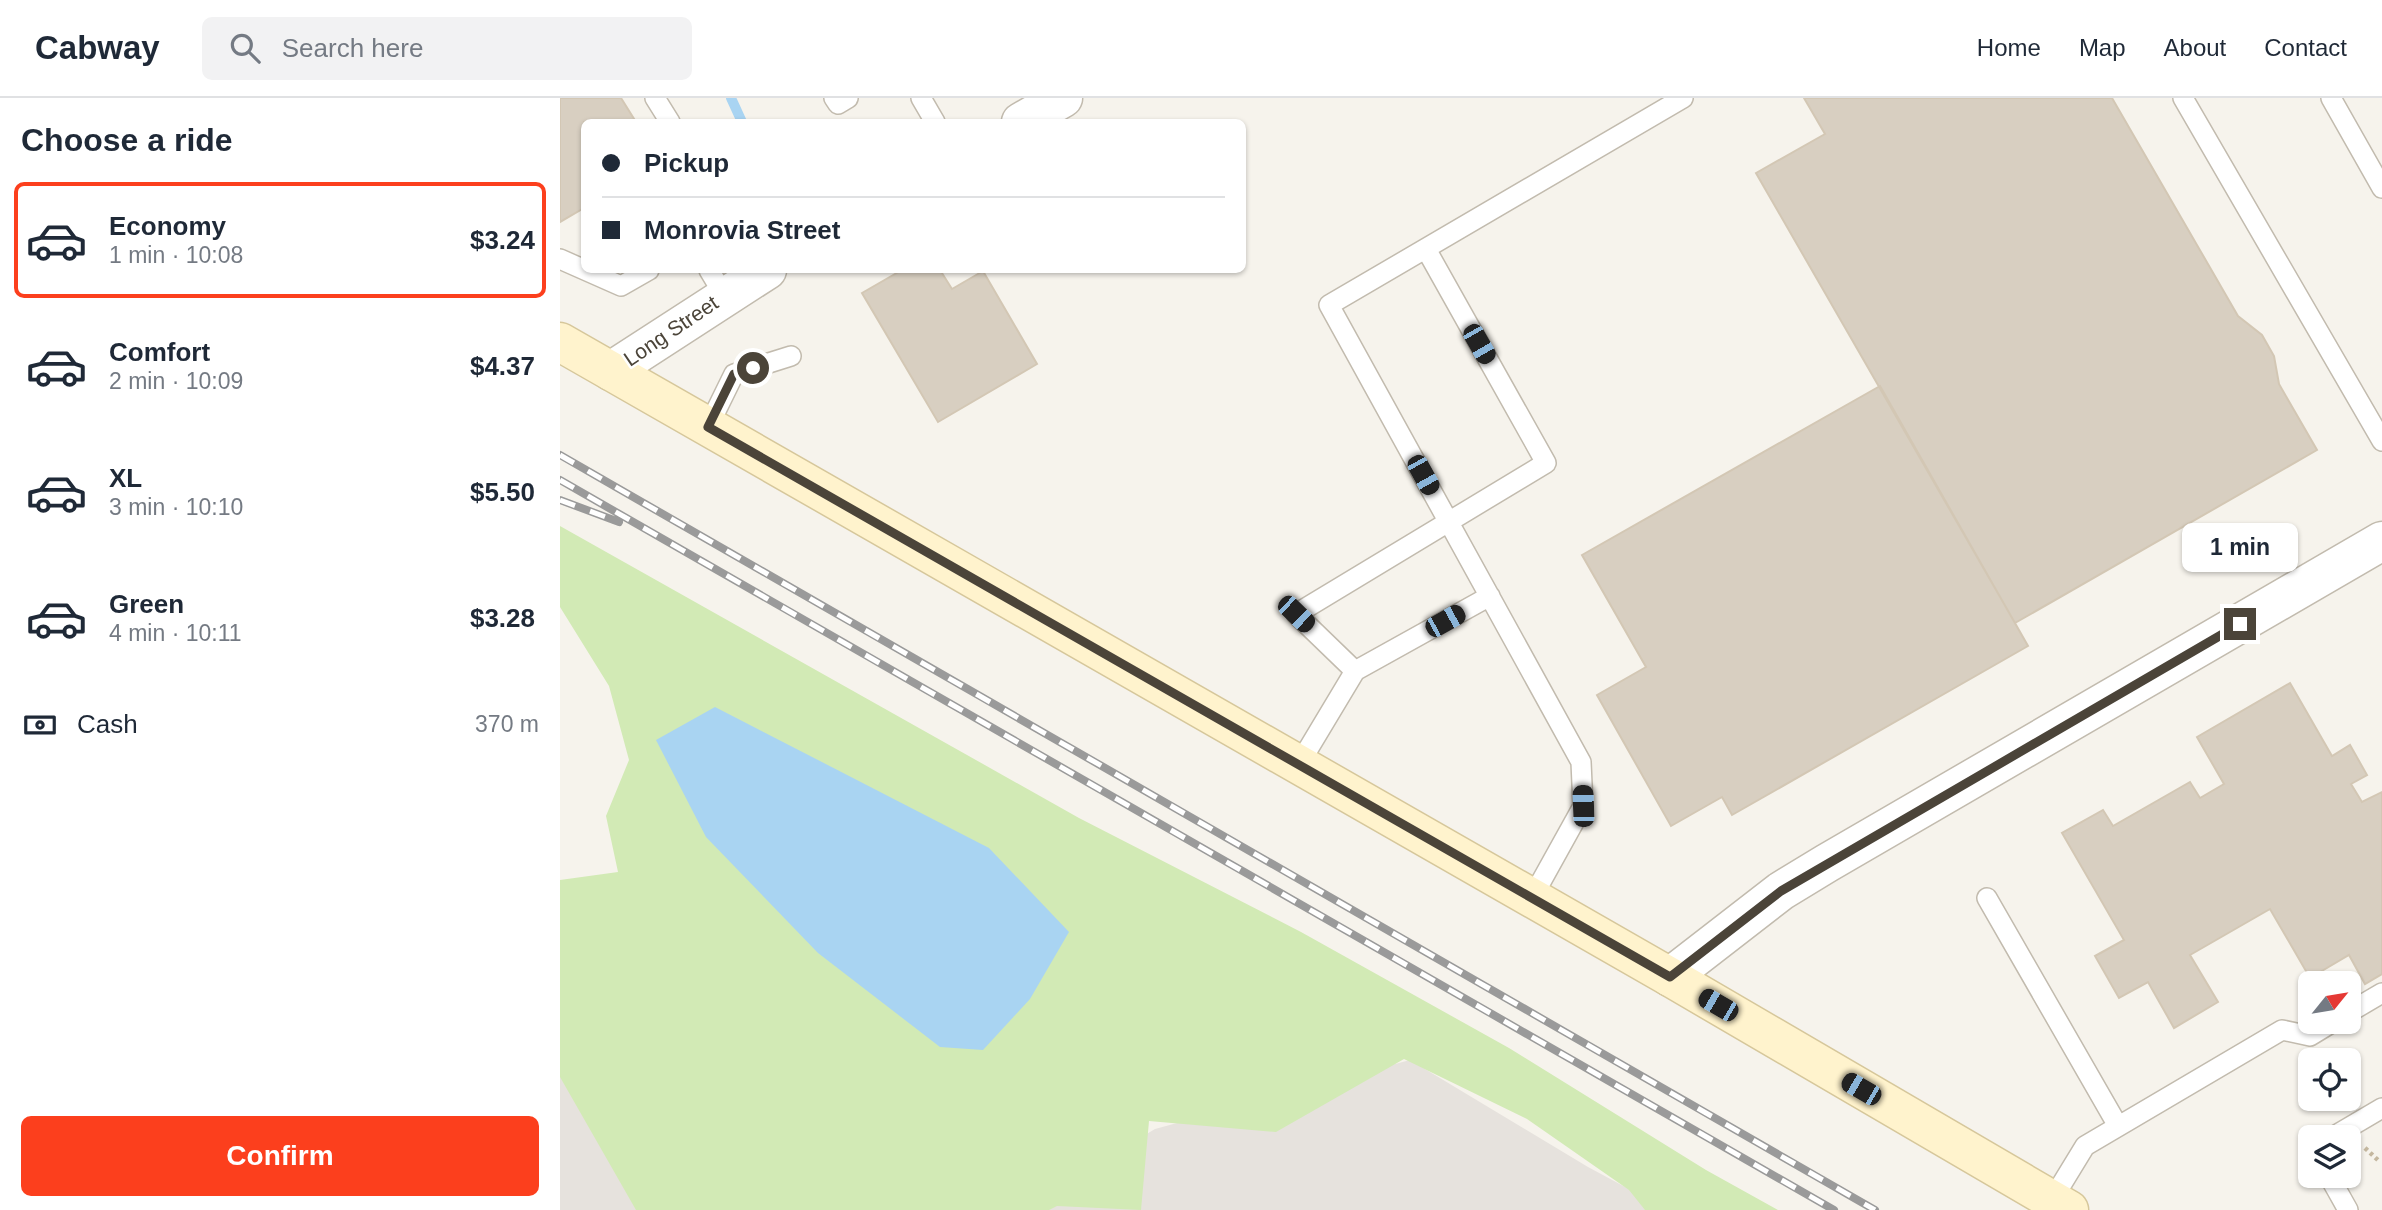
<!DOCTYPE html>
<html lang="en">
<head>
<meta charset="utf-8">
<style>
  :root { --surface:#fff; --page:#f2f2f3; --text:#1f2937; --muted:#747a83; --line:#e0e1e3; --accent:#fc3f1d }
  body { margin:0; font-family:Arial,sans-serif; background:var(--page); color:var(--text); height:100vh; display:flex; flex-direction:column; font-size:26px; white-space:nowrap }
  * { box-sizing:border-box; margin:0 }
  p { font-size:23px; color:var(--muted) }
  .icon { flex:none; width:38px; height:38px; fill:none; stroke:currentColor; stroke-width:2; stroke-linecap:round; stroke-linejoin:round }
  .map { position:relative; flex:1; overflow:hidden }
  .drawer { display:flex; flex-direction:column; background:var(--surface); width:560px }
  .drawer>* { flex:none }
  .hud { position:absolute; left:21px; top:21px; width:665px; height:154px; border-radius:10px; box-shadow:0 2px 5px #0004; display:grid; align-content:center; height:154px; padding:0 21px; background:var(--surface) }
  .needle { width:46px; rotate:60deg }
  .buttons { position:absolute; left:1738px; top:873px; display:grid; gap:14px }
  .buttons a { display:grid; place-items:center; width:63px; height:63px; border-radius:10px; background:var(--surface); box-shadow:0 2px 5px #0004; font-size:35px }
  .end { position:absolute; width:32px; height:32px; margin:-16px; border:9px solid #4b4439; background:#fff; box-shadow:0 0 0 4px #fff }
  .from { border-radius:50% }
  .bubble { position:absolute; height:49px; border-radius:10px; background:var(--surface); box-shadow:0 2px 5px #0004; font-size:23px; font-weight:600; line-height:49px; text-align:center }
  .car { position:absolute; width:21px; height:42px; margin:-21px -10px; border-radius:9px; box-shadow:0 0 5px 2px #0007; background:linear-gradient(#222 24%,#8ab4d8 0 40%,#222 0 76%,#8ab4d8 0 86%,#222 0) }
  .hud b { display:flex; align-items:center; gap:24px; height:66px; font-size:26px }
  .hud b+b { border-top:2px solid var(--line) }
  .hud i { width:18px; height:18px; background:var(--text) }
  ul { padding:0; list-style:none }
  li { display:flex; align-items:center; gap:21px; height:116px; margin:0 14px 10px; padding:0 7px; border:4px solid transparent; border-radius:10px }
  li div { flex:1 }
  li b { display:block; font-size:26px }
  li em { font-style:normal; font-weight:600 }
  li.selected { border-color:var(--accent) }
  li>.icon { width:63px; height:63px; stroke-width:1.5 }
  h2 { padding:0 21px; font-size:32px; line-height:84px }
  .pay { display:flex; align-items:center; gap:18px; height:77px; padding:0 21px; font-size:26px }
  .pay p { margin-inline-start:auto }
  .cta { display:flex; gap:14px; margin-top:auto; padding:14px 21px }
  .cta a { flex:1; height:80px; border-radius:10px; background:var(--accent); color:#fff; font-size:28px; font-weight:600; line-height:80px; text-align:center }
  header { display:flex; align-items:center; gap:42px; box-sizing:border-box; height:98px; padding:0 35px; background:var(--surface); border-bottom:2px solid var(--line) }
  header strong { font-size:33px }
  nav { display:flex; gap:38px; margin-inline-start:auto; font-size:24px }
  .search { width:490px; height:63px; background:var(--page); display:flex; align-items:center; gap:18px; box-sizing:border-box; padding:0 24px; border-radius:10px; color:var(--muted); font-size:26px }
  main { display:flex; flex:1; min-height:0 }
  .map>svg:first-child { display:block }
  .industrial { fill:#e6e2dd }
  .green { fill:#d2eab5 }
  .water { fill:#a9d4f2 }
  .lines { fill:none; stroke-linecap:round; stroke-linejoin:round }
  .stream { stroke:#a9d4f2; stroke-width:10 }
  .building { fill:#d8cfc1; stroke:#d3c7b4; stroke-width:2 }
  .lane-casing { stroke:#c2bbae; stroke-width:22 }
  .street-casing { stroke:#c2bbae; stroke-width:41 }
  .secondary-casing { stroke:#d6c79b; stroke-width:41 }
  .path { stroke:#c4b79f; stroke-width:4.5; stroke-dasharray:3.5 3.5; stroke-linecap:butt }
  .lane { stroke:#fff; stroke-width:19 }
  .street { stroke:#fff; stroke-width:38 }
  .secondary { stroke:#fff3cd; stroke-width:38 }
  .rail-casing { stroke:#9a9a9a; stroke-width:8 }
  .rail { stroke:#fff; stroke-width:5; stroke-dasharray:16; stroke-linecap:butt }
  .route { stroke:#4b4439; stroke-width:9 }
  .labels { text-anchor:middle; stroke-width:5; stroke-linejoin:round; paint-order:stroke }
  .street-label { font-size:21px; fill:#4b4439; stroke:#fff }
</style>
</head>
<body>
<header>
<strong>Cabway</strong>
<div class="search"><svg class="icon" aria-label="search" viewBox="0 0 24 24"><circle cx="10" cy="10" r="6"/><path d="M15 15l6 6"/></svg>Search here</div>
<nav><a>Home</a><a>Map</a><a>About</a><a>Contact</a></nav>
</header>
<main>
<section class="drawer">
<h2>Choose a ride</h2>
<ul>
<li class="selected"><svg class="icon" aria-label="car" viewBox="0 0 24 24"><path d="M5 17H2v-5l4-1 3-4h7l3 4 3 1v5h-3M9 17h6M6 11h13"/><circle cx="7" cy="17" r="2"/><circle cx="17" cy="17" r="2"/></svg><div><b>Economy</b><p>1 min · 10:08</p></div><em>$3.24</em></li>
<li><svg class="icon" aria-label="car" viewBox="0 0 24 24"><path d="M5 17H2v-5l4-1 3-4h7l3 4 3 1v5h-3M9 17h6M6 11h13"/><circle cx="7" cy="17" r="2"/><circle cx="17" cy="17" r="2"/></svg><div><b>Comfort</b><p>2 min · 10:09</p></div><em>$4.37</em></li>
<li><svg class="icon" aria-label="car" viewBox="0 0 24 24"><path d="M5 17H2v-5l4-1 3-4h7l3 4 3 1v5h-3M9 17h6M6 11h13"/><circle cx="7" cy="17" r="2"/><circle cx="17" cy="17" r="2"/></svg><div><b>XL</b><p>3 min · 10:10</p></div><em>$5.50</em></li>
<li><svg class="icon" aria-label="car" viewBox="0 0 24 24"><path d="M5 17H2v-5l4-1 3-4h7l3 4 3 1v5h-3M9 17h6M6 11h13"/><circle cx="7" cy="17" r="2"/><circle cx="17" cy="17" r="2"/></svg><div><b>Green</b><p>4 min · 10:11</p></div><em>$3.28</em></li>
</ul>
<div class="pay"><svg class="icon" aria-label="cash" viewBox="0 0 24 24"><path d="M3 7h18v10H3z"/><circle cx="12" cy="12" r="2"/></svg>Cash<p>370 m</p></div>
<div class="cta"><a>Confirm</a></div>
</section>
<div class="map">
<svg width="1822" height="1112" viewBox="0 0 1822 1112">
  <rect width="100%" height="100%" fill="#f6f3ec"/>
  <!-- industrial -->
  <path class="industrial" d="M850,962L1028,1069L1108,1112H460L595,1031Z
    M0,975L86,1112H0Z"/>
  <!-- green -->
  <path class="green" d="M0,428L519,720L741,834L949,950L1146,1072L1218,1112H1085L1069,1092L967,1021L844,961L716,1034L589,1023L581,1112L497,1108L489,1112H76L0,979V782L58,774L46,718L69,662L49,588L0,509Z"/>
  <!-- water -->
  <path class="water" d="M155,609L429,750L509,834L470,901L423,952L380,949L258,855L146,739L96,642Z"/>
  <g class="lines">
    <!-- stream -->
    <path class="stream" d="M171,0L182,24"/>
  </g>
  <!-- building -->
  <path class="building" d="M0,0H61L76,24H24V110L0,124Z
    M1244,0H1552L1678,218L1702,237L1714,258L1719,286L1757,352L1455,525L1196,75L1265,36Z
    M342,172H380L392,191L423,173L477,266L378,324L302,195Z
    M1320,288L1468,548L1172,717L1162,699L1111,728L1037,597L1086,569L1022,457Z
    M1730,585L1772,658L1790,647L1807,677L1791,686L1802,704L1822,694V876L1805,886L1789,857L1750,880L1710,811L1630,857L1658,904L1614,930L1588,884L1559,900L1535,858L1564,842L1502,735L1543,712L1553,728L1630,684L1640,700L1664,686L1637,639Z"/>
  <g class="lines">
    <!-- lane casing -->
    <g class="lane-casing">
      <path id="lane" d="M95,0L110,24
        M274,0L278,6L288,0
        M361,0L375,24
        M1623,0L1822,343
        M1771,0L1822,90
        M0,161L61,188L89,172
        M149,172L164,197
        M148,329L174,276L231,258
        M795,573L930,498
        M738,668L795,573L736,516L986,365L866,151
        M972,800L1023,708L1021,664L769,207L1123,0
        M1427,800L1558,1028
        M1788,915L1822,895
        M1771,1040L1822,1010
        M1769,1078L1788,1112
        M1492,1102L1525,1048L1722,932L1750,938L1773,924"/>
    </g>
    <!-- street casing -->
    <g class="street-casing">
      <path id="street" d="M461,24L503,0
        M51,273L207,172
        M1110,879L1221,793L1267,765L1822,443"/>
    </g>
    <!-- secondary casing -->
    <g class="secondary-casing">
      <path id="secondary" d="M0,244L1110,879L1509,1112"/>
    </g>
    <!-- path -->
    <path class="path" d="M1805,1050L1820,1064"/>
    <!-- lane -->
    <use href="#lane" class="lane"/>
    <!-- street -->
    <use href="#street" class="street"/>
    <!-- secondary -->
    <use href="#secondary" class="secondary"/>
    <!-- rail casing -->
    <g class="rail-casing">
      <path id="rail" d="M0,357L1315,1112
        M0,382L1274,1112
        M0,402L59,424"/>
    </g>
    <!-- rail -->
    <use href="#rail" class="rail"/>
  </g>
  <g class="lines">
    <!-- route -->
    <path class="route" d="M193,270L174,276L148,329L1110,879L1221,793L1680,526"/>
  </g>
  <g class="labels">
    <!-- street labels -->
    <g class="street-label">
      <text transform="translate(111 233) rotate(-34)" y="7">Long Street</text>
    </g>
  </g>
</svg>
<div class="buttons">
<a><svg class="needle" viewBox="-14 -14 28 28"><path d="M0-13l5 13h-10z" fill="#e53935"/><path d="M0 13l5-13h-10z" fill="#747a83"/></svg></a>
<a><svg class="icon" aria-label="locate" viewBox="0 0 24 24"><circle cx="12" cy="12" r="6"/><path d="M12 2v4M12 18v4M2 12h4M18 12h4"/></svg></a>
<a><svg class="icon" aria-label="layers" viewBox="0 0 24 24"><path d="M12 4l9 5-9 5-9-5zM3 14l9 5 9-5"/></svg></a>
</div>
<i class="end from" style="left:193px;top:270px"></i>
<i class="end" style="left:1680px;top:526px"></i>
<div class="bubble" style="left:1622px;top:425px;width:116px">1 min</div>
<i class="car" style="left:919px;top:246px;rotate:150deg"></i>
<i class="car" style="left:863px;top:377px;rotate:151deg"></i>
<i class="car" style="left:736px;top:516px;rotate:134deg"></i>
<i class="car" style="left:885px;top:523px;rotate:61deg"></i>
<i class="car" style="left:1023px;top:708px;rotate:358deg"></i>
<i class="car" style="left:1158px;top:907px;rotate:300deg"></i>
<i class="car" style="left:1301px;top:991px;rotate:300deg"></i>
<div class="hud">
<b><i class="from"></i>Pickup</b>
<b><i></i>Monrovia Street</b>
</div>
</div>
</main>
</body>
</html>
